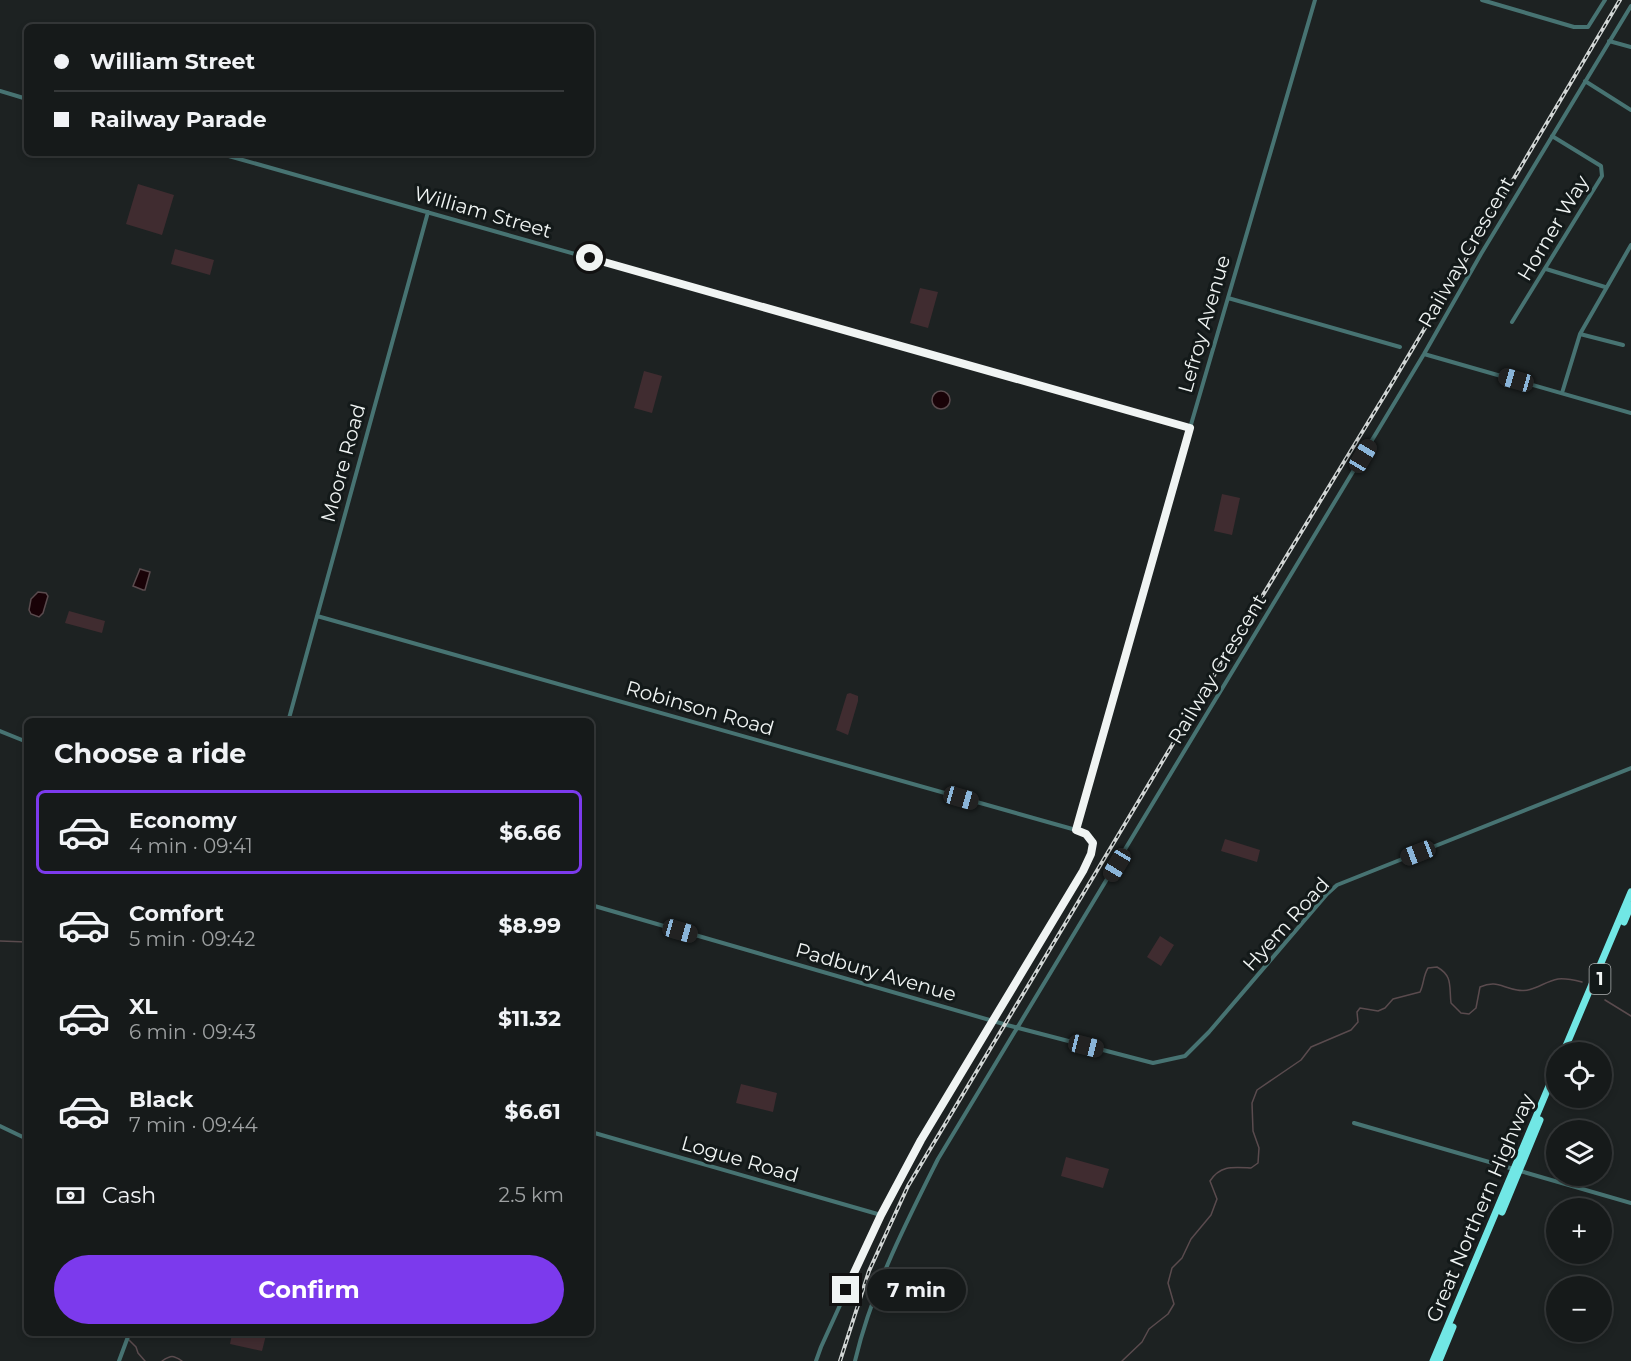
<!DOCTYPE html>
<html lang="en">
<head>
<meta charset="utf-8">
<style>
  :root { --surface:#161a1a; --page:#1f2323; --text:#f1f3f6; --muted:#9ea1a2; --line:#353839; --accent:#7c3aed }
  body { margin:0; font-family:Montserrat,sans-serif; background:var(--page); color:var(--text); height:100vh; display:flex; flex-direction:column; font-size:22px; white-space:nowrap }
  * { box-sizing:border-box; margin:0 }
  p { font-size:20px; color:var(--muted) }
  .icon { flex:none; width:33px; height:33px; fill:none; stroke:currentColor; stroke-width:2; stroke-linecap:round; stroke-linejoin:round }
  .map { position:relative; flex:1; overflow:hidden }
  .details { position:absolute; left:24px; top:718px; width:570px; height:618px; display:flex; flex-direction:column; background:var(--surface); border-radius:9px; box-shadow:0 3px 9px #0003,0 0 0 2px var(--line) }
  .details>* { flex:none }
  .top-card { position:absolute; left:24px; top:24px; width:570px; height:132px; border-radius:9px; box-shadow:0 3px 9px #0003,0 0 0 2px var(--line); display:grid; align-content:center; height:132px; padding:0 30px; background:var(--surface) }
  .buttons { position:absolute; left:1546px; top:1042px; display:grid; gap:12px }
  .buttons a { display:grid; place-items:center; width:66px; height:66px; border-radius:50%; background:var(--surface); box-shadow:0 3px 9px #0003,0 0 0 2px var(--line); font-size:30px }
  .end { position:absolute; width:27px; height:27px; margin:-14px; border:8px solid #f0f4f3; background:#111; box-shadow:0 0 0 3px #111 }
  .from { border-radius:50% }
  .bubble { position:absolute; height:42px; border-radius:21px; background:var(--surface); box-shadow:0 3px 9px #0003,0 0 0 2px var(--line); font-size:20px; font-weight:700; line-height:42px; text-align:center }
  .car { position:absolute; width:18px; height:36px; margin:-18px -9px; border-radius:8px; box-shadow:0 0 4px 2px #0007; background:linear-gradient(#222 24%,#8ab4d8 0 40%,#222 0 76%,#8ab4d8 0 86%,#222 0) }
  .top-card b { display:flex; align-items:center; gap:21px; height:57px; font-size:22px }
  .top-card b+b { border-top:2px solid var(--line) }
  .top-card i { width:15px; height:15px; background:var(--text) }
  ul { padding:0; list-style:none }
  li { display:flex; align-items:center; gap:18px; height:84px; margin:0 12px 9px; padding:0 18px; border:3px solid transparent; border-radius:9px }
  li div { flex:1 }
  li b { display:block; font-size:22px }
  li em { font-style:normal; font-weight:700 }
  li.current { border-color:var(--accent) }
  li>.icon { width:54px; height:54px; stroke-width:1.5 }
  h2 { padding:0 30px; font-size:27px; line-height:72px }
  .pay { display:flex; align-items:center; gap:15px; height:66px; padding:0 30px; font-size:22px }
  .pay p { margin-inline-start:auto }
  .action { display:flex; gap:12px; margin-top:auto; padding:12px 30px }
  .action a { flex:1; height:69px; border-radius:36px; background:var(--accent); color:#fff; font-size:24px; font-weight:700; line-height:69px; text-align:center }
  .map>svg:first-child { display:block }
  .green { fill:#402c30 }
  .water { fill:#190207; stroke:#5a4b4e; stroke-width:1.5 }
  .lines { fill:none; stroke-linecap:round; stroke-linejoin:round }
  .stream { stroke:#5a4b4e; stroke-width:1.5 }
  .street { stroke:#477372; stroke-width:4 }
  .highway { stroke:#71e7e5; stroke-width:7 }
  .rail-casing { stroke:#d2d6d5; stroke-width:4 }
  .rail { stroke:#131919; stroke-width:1.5; stroke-dasharray:4.5; stroke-linecap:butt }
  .route { stroke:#f0f4f3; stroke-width:8 }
  .labels { text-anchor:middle; stroke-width:6; stroke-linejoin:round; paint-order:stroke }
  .shield { fill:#131919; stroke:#aeb2b2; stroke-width:1.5 }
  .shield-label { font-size:18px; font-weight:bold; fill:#f0f4f3 }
  .street-label { font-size:20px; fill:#f0f4f3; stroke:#131919 }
</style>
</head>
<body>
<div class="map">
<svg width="1631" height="1361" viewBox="0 0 1631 1361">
  <rect width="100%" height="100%" fill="#1d2222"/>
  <!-- green -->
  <path class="green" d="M138,184L174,195L162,235L126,224Z
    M175,249L214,260L210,275L171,264Z
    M920,288L938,292L928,328L910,323Z
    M644,371L662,376L652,413L634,408Z
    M1222,494L1240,498L1232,535L1214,531Z
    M69,611L105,621L102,633L65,623Z
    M850,693L858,696V701L848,735L836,730L847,694Z
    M1225,839L1260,850L1257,862L1221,851Z
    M1160,936L1174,945L1161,966L1147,957Z
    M741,1084L777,1093L773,1112L736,1103Z
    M1066,1157L1109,1169L1103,1188L1061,1176Z
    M232,1334L266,1335L262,1351L230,1344Z"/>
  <!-- water -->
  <path class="water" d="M932 400a9 9 0 1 1 18 0a9 9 0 1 1-18 0Z
    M140,569L150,572L145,590H143L133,586Z
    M38,592L46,593L48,596L43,613L39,617L31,614L29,610L31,599Z"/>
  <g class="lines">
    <!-- stream -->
    <path class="stream" d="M0,941L27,942
      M1605,1000L1631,1016
      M123,1334L136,1347L138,1353L145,1361
      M162,1361C171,1355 173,1355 182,1361
      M1122,1361L1142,1342L1149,1329L1168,1314L1174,1304L1168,1283L1172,1268L1182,1258L1191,1239L1211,1215L1217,1199L1210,1181C1220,1165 1233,1167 1251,1168L1258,1163L1259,1148L1253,1131L1252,1103L1257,1090L1301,1060L1311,1047L1351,1030L1358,1022L1357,1012L1360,1008L1378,1011L1385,1008L1393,999L1420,992C1424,984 1423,976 1428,968L1437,967C1453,976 1449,986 1451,1003L1461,1013L1469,1014L1476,1008L1480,987C1496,980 1501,987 1517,990C1532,993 1543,982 1558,979C1566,978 1574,980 1582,982"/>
    <!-- street -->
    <path class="street" d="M1482,0L1574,27H1588L1605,0
      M1609,41L1631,47
      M1585,81L1631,110
      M0,91L27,99
      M218,153L1190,428
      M1546,269L1605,287
      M1228,298L1400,347
      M1512,322L1602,176L1601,166L1552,136
      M1580,334L1623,345
      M1424,354L1631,413
      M1562,393L1580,334L1631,245
      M317,616L1076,830L1086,834L1093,843L1091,854L1083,871L921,1140L881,1215L821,1347L816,1361
      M288,722L428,212
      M0,731L27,742
      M1076,830L1190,428L1315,0
      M591,905L1007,1025L1153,1063L1185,1056L1209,1032L1327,894L1337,885L1631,768
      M1354,1123L1631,1203
      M0,1126L27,1139
      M591,1132L881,1215
      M119,1361L129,1334
      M855,1361C872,1289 905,1225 938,1159L1424,354L1481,254L1631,6"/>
    <!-- highway -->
    <path class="highway" d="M1624,922L1631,905
      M1563,1053L1631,892
      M1502,1212L1540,1120
      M1433,1361L1557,1067
      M1439,1361L1453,1327"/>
    <!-- rail casing -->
    <g class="rail-casing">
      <path id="rail" d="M840,1361L869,1271L908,1186L1219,667L1394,380L1620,0"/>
    </g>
    <!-- rail -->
    <use href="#rail" class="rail"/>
  </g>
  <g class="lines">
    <!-- route -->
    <path class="route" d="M590,258L1190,428L1076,830L1086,834L1093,843L1091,854L1083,871L921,1140L881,1215L846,1290"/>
  </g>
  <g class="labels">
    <!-- shield labels -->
    <rect class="shield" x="1589.5" y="964" width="21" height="30" rx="4.5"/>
    <g class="shield-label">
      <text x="1600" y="985">1</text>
    </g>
    <!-- street labels -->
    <g class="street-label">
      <text transform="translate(483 212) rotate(16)" y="7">William Street</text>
      <text transform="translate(1553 228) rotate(-59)" y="7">Horner Way</text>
      <text transform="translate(1466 252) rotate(-60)" y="7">Railway Crescent</text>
      <text transform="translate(1204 324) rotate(-74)" y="7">Lefroy Avenue</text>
      <text transform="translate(343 463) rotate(-75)" y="7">Moore Road</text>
      <text transform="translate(1217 669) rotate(-59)" y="7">Railway Crescent</text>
      <text transform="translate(700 708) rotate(16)" y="7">Robinson Road</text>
      <text transform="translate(1286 924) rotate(-48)" y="7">Hyem Road</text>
      <text transform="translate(876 972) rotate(16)" y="7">Padbury Avenue</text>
      <text transform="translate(740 1159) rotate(16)" y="7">Logue Road</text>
      <text transform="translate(1480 1208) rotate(-67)" y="7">Great Northern Highway</text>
    </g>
  </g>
</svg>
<div class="buttons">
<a><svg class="icon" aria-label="locate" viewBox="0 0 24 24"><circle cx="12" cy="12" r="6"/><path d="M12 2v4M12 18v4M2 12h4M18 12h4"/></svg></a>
<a><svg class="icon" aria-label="layers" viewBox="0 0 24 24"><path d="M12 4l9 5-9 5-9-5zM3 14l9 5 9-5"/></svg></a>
<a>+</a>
<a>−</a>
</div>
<i class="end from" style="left:590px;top:258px"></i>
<i class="end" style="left:846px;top:1290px"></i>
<div class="bubble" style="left:867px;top:1269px;width:99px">7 min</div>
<i class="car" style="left:1516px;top:380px;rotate:286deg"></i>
<i class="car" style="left:1363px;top:456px;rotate:31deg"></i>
<i class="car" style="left:961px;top:798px;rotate:106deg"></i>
<i class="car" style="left:1418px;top:853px;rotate:249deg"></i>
<i class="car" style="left:1117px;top:865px;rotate:211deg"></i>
<i class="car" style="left:680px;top:931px;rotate:106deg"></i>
<i class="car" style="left:1086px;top:1046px;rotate:104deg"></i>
<div class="top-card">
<b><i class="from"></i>William Street</b>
<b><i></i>Railway Parade</b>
</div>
<section class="details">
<h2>Choose a ride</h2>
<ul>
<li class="current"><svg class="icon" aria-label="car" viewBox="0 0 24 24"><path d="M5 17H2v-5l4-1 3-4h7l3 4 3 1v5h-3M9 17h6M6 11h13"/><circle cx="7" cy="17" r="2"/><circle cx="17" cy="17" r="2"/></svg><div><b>Economy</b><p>4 min · 09:41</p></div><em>$6.66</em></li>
<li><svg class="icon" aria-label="car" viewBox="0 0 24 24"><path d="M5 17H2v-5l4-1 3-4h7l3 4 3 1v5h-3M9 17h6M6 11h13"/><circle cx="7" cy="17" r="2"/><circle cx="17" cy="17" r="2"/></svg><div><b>Comfort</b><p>5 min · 09:42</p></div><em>$8.99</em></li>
<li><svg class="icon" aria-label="car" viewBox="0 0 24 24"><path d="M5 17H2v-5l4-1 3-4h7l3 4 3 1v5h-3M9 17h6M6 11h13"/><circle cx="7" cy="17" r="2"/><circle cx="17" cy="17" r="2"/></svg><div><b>XL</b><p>6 min · 09:43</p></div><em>$11.32</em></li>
<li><svg class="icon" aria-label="car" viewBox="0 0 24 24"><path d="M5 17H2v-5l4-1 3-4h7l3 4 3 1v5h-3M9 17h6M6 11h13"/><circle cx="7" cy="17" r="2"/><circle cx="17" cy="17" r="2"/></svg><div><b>Black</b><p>7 min · 09:44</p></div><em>$6.61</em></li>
</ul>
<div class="pay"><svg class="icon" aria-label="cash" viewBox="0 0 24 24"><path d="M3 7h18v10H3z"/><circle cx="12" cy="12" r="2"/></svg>Cash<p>2.5 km</p></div>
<div class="action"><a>Confirm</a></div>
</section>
</div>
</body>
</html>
